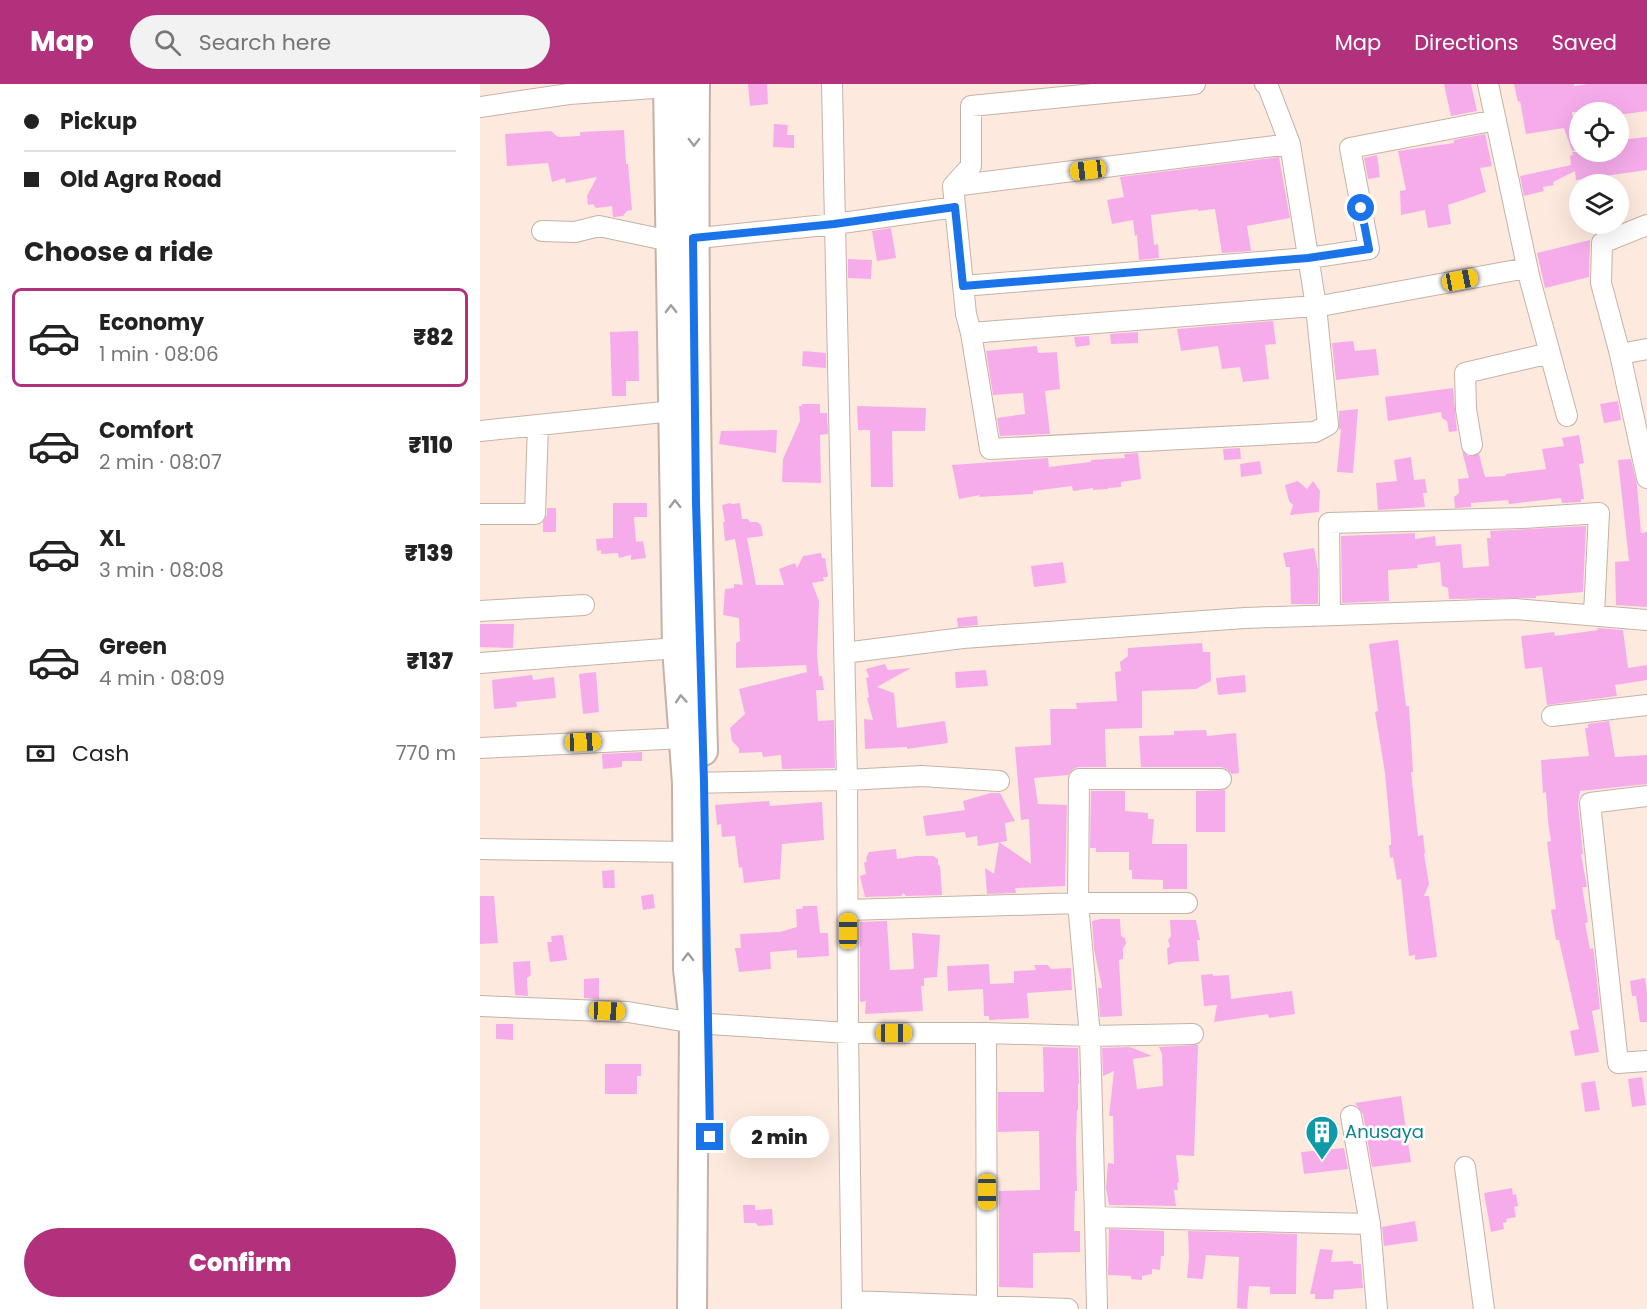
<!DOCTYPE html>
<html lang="en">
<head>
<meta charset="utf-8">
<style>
  :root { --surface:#fff; --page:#f2f2f2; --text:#222; --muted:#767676; --line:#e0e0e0; --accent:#b2317d }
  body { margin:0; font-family:Poppins,sans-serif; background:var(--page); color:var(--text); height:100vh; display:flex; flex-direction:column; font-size:22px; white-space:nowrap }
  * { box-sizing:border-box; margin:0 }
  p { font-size:20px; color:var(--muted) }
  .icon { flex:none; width:33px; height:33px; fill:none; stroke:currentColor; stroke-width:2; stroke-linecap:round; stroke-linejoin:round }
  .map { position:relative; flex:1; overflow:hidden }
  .sheet { display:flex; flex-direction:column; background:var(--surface); width:480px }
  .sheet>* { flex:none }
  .hud { display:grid; align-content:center; height:132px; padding:0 24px; background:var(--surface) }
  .fabs { position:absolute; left:1089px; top:18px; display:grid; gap:12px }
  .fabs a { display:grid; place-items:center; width:60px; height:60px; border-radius:50%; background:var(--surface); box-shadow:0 6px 24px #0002; font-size:30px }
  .end { position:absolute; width:27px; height:27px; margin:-14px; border:8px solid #1a73e8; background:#fff; box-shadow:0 0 0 3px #fff }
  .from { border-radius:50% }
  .bubble { position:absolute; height:42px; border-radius:21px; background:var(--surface); box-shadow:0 6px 24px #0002; font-size:20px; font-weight:800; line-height:42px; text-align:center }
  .car { position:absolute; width:18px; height:36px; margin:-18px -9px; border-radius:8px; box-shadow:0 0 4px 2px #0007; background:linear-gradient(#f5c518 24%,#345 0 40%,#f5c518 0 76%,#345 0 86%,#f5c518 0) }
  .hud b { display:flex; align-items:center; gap:21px; height:57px; font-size:22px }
  .hud b+b { border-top:2px solid var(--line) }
  .hud i { width:15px; height:15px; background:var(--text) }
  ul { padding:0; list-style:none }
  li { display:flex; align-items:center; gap:18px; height:99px; margin:0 12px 9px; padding:0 12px; border:3px solid transparent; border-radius:9px }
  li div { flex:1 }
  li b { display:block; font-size:22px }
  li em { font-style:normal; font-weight:800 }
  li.on { border-color:var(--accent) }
  li>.icon { width:54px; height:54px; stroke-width:1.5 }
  h2 { padding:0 24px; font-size:27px; line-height:72px }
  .pay { display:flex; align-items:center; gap:15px; height:66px; padding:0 24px; font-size:22px }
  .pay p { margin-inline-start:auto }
  .cta { display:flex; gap:12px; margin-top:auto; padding:12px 24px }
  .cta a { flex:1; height:69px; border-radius:36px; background:var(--accent); color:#fff; font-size:24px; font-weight:800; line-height:69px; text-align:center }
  header { display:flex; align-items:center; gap:36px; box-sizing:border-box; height:84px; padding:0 30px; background:var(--accent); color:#fff }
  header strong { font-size:28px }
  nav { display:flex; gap:33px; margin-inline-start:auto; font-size:21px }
  .search { width:420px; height:54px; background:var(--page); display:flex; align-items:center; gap:15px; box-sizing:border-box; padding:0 21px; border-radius:33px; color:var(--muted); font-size:22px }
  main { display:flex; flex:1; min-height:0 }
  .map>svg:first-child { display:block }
  .building { fill:#f6aceb }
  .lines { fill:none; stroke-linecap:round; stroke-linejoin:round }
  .minor-casing { stroke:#c5b2a7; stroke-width:22 }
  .highway-casing { stroke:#c5b2a7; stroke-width:32 }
  .minor { stroke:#fff; stroke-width:20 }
  .highway { stroke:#fff; stroke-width:28 }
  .oneway { stroke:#a19e9d }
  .route { stroke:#1a73e8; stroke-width:8 }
  .labels { text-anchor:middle; stroke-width:5; stroke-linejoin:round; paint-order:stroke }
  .culture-label { font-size:18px; fill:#0d838f; stroke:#fff; text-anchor:start }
</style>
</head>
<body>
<header>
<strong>Map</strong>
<div class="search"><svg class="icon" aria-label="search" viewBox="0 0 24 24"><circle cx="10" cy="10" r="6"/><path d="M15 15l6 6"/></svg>Search here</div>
<nav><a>Map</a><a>Directions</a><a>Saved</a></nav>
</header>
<main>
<section class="sheet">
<div class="hud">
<b><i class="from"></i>Pickup</b>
<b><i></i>Old Agra Road</b>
</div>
<h2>Choose a ride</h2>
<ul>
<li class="on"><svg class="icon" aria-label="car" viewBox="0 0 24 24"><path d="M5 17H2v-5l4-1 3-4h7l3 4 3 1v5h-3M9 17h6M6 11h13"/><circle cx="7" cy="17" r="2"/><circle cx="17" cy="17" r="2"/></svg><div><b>Economy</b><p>1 min · 08:06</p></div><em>₹82</em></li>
<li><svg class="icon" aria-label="car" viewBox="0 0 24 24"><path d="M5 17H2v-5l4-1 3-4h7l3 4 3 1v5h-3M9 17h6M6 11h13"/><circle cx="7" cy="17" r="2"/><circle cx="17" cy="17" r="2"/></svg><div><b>Comfort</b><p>2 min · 08:07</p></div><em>₹110</em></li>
<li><svg class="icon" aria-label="car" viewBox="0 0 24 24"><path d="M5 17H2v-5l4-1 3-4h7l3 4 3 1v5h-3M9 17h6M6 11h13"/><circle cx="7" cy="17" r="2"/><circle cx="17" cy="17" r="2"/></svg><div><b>XL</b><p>3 min · 08:08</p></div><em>₹139</em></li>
<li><svg class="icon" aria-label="car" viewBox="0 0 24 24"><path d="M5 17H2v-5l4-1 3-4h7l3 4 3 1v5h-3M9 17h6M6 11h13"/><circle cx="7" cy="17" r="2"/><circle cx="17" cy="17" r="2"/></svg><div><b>Green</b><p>4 min · 08:09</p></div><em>₹137</em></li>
</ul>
<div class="pay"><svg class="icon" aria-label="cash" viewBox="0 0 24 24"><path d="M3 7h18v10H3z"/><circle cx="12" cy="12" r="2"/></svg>Cash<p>770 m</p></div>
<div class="cta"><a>Confirm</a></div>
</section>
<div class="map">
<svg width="1167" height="1225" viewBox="0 0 1167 1225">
  <rect width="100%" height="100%" fill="#fee9de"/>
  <!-- building -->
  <path class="building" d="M268,0H287L288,20L270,22Z
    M964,0H991L997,27L971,32Z
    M1034,0H1094V2L1108,0H1167V27L1138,31V28H1092L1097,66L1092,67L1084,44L1046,50L1040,17L1038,18Z
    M294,40L308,41L307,51H314V64L293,63Z
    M144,46L146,80H148L152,126L147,127L143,132L133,133L132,122L116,124L113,120L108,121L107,112L117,93L86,99L85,94L72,98L68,79L27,82L25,50L71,47L78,53L100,52V48Z
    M1005,50L1012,82L1000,84L1006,108L968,121L971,140L948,144L945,126L921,131L920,107L926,106L918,67L974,59V56Z
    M1167,53V86L1096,96L1095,87L1073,98L1074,101L1063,103L1064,107L1044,112L1040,92L1091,81L1090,72L1093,71L1092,68H1138V59L1148,58V55Z
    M897,71L900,93L888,95L884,74Z
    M799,73L810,134L767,142L771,167L742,169L735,125L718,127V125L671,131L674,161L678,160L679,174L659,176L657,151L655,152L653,136L632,140L627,116L644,113L640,93Z
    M411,144L416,174L397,177L392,147Z
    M1110,156L1109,193L1065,204L1057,169Z
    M368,175L392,176L391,195L368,194Z
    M793,237L796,260L785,261L789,295L763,298L760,283L742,285L738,262L701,267L697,245Z
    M158,247L159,297H146V312H132L130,248Z
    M658,248V259L631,260L630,250Z
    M609,252L610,261L596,263L594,253Z
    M873,257L875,267L896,265L899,291L856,296L852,259Z
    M557,262L558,269L577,268L580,305L565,307L570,350L520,352L517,334L545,330L543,309L513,311L506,267Z
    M323,267L346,269V284L322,282Z
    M973,304L977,347L969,348L967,337L962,334L961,328L908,337L905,313Z
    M1138,317L1141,336L1124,339L1120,320Z
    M322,320H340V329H347L348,350L340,351L341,399L302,398L303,375L320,337L319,322H322Z
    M377,322L446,324L445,347H412L413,403H391L390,346H378Z
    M878,325L873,389L857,388L861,345L859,346V327Z
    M297,346L296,369L239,360L241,347Z
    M1099,351L1104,379L1099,380L1104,415H1101V418L1082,419L1081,414L1029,420L1028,416L991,419V423L975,424L974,413L979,409L978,395L989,394L982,367L988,372L999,370L1005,393L1026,392V390L1066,385L1062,365L1084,362L1082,354Z
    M760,364L761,375L744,376L743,365Z
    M658,369L661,395L641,398V403L628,404V405L613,406V404L593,407L592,402L553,407V410L499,413L500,411L479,415L472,381L568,374L569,383L611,378V376L645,374L644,370Z
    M931,373L934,396L945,395L947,409H943L945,423L898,426L896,399L917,397L914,376Z
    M1151,375L1157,401L1161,449L1167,448V523L1136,521L1135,478L1149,477L1138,376Z
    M780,377L782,390L761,393L760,380Z
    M818,397L827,405L833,397L840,407L839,428L810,431L813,421L809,417L805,401Z
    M133,419H167V433H154L156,458L163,457L166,474L151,476V471L139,474L138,469L121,470V466L117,467L116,455L133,454Z
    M250,419L252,420L260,419L262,435H268L270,438H277L281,441L283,452L267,454L276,501H304L299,485L315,479L317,484L323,472L341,469L342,474H345L348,493H343L344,497L332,499L339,517L337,570L339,592H342L344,606H336L338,637L354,636L355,684L302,685L301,671L283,673L282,668L259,669V664L252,657L250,644L265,630L259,605L327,588L326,581L256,584V559L260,557L259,534L243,531L245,505L254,504V500L263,501L255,455L245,457L243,438H245L242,421Z
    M67,424H76V448H63V438L67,431Z
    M1106,442L1103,508L1056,512V514L969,515L968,504L962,502L960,478L937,481L938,484L908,486L909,517L862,519L861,452L935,449V455L955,452L956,462L981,460L983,484L1009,482L1007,454H1011L1010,447Z
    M834,464L838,486V520H811L810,483H806L803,469Z
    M583,478L586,499L554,503L551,482Z
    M497,532L498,541L478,543L477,534Z
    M0,540H34L33,564L0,563Z
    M1117,544L1143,546L1148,584L1167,581V596L1135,601L1137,612L1067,621L1062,583L1045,585L1041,552L1074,548L1075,552L1118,546Z
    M918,556L926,622H929L933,688H931L938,752L943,751L945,769L944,770L949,800L944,812H949L957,873L935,876V871L929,872L921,795L917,796L913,773L910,774L909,761H911V754L905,689L895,628L898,627L889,560Z
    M722,559L723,568H730L731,597L716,605L662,607V644L625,645L626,683H598L593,685L588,691L554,694L558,720L587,721L585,802L535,804L536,809L507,810L505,784L514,790L519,758L551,780L549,735L541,736L535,663L571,661L570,625H597L596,619L637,617L635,588L641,587L640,578L648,572V564Z
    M405,580L408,586L431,584L397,603L414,609L417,644L465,637L468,659L427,665V663L385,665L384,635L393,636L387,614L389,613L386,594L389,593L386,585Z
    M506,586L508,602L476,604L475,588Z
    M116,588L119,628L103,630L99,590Z
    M52,591L53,596L74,593L76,614L36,618L37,623L14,625L12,596Z
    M765,591L766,608L738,611L736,594Z
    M1129,637L1135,673L1167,671V700L1100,707L1098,720L1103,770H1101L1107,803H1102L1108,838L1105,839L1110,865L1113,864L1114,869L1120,925L1112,927L1119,968L1095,972L1090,947L1099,945L1079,856H1076L1071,826L1076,825L1067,758L1071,757L1068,737L1066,708L1063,709L1061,676L1109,672L1105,644H1108V640Z
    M726,646L727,652L756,649L759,689L752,690L747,685L741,683H661L659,652L694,651V647Z
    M162,668V677H142V683L123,685L122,670Z
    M745,706V748H716V707Z
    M611,707H645V727L668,729V735H674L672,760H707V805H683V796L652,795V786H649V768H616V764H610Z
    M511,709H520L535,737L525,739L527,757L498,762L497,752L486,754L485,748L446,752L443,732L485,726L483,717Z
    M289,717L290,722L342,718L344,756L302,760L300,795L264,799L262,783L259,784L255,752L242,753L241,740L237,741L235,721Z
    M416,765L417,775L436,772H453L458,775V781L460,782L462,811L426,812L423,809L421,812L385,813L380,792L386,790L384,779L387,777L386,774L389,768Z
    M134,786L135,804H123L122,787Z
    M173,810L175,824L163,826L161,812Z
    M0,812H14L18,859L0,860Z
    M323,822H337L340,849H348L349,872L317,874V866L290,868L291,885L259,888L255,864H261L260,850L299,848L317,843L316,825H322Z
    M621,835H640L641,852L645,854L646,860L643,864V875L639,876L642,932L620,933L618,904H622L614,865L612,837Z
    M690,836H716L720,856H717L719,877L696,878L688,881L687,865L690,862L688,856L691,852Z
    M407,837L410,886L434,885L432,849L460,851L457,893L444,894V902H441L443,927L385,930L386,917L380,918V838Z
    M83,851L87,876L70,878L67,858H72L71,852Z
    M50,877L51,891L47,894L48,912L35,911L33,878Z
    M509,880L510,900L534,899V887L556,886L554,881H568L571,885L591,884L592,906L547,909L549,934L509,936V932H504L503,905L468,907L467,882Z
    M733,890V892L749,891L751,915L812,907L815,930L789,934L788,930L734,938L737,921L724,922L721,891Z
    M119,894V915L104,914V895Z
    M1165,894L1167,908V938H1160L1156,912H1152L1150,897Z
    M16,940H33V956L16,955Z
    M718,961L714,1072L696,1071L699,1098L697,1099L698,1106H694L696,1122L629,1121L626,1104L628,1079L634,1080L633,1032H629L634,987L623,992L622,964L650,963L672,972L653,975L657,1005L683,1002L682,970L679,963Z
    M563,963L598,964L599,1000H598V1026H597L596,1056L597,1107H595L594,1147H600V1168L553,1169V1204L519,1203V1107L560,1106L559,1047L518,1048V1008H564Z
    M125,980H161V992H157V1010H125Z
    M1162,993L1166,1021L1152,1023L1148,995Z
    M1115,997L1120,1026L1105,1028L1101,999Z
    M921,1012L931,1078L892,1083L883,1030L875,1019Z
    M864,1064L868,1085L824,1090L821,1068Z
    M1032,1104L1033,1111L1036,1110L1038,1122L1034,1123L1036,1133L1026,1135L1027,1138L1023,1139L1024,1145L1011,1148L1004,1109Z
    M263,1121H275V1126L292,1125L293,1141L278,1142L276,1139H264Z
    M935,1137L938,1157L904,1162L902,1143Z
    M629,1145L684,1147V1172H681L680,1186L672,1185V1190L662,1192V1196L651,1195V1192L628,1191Z
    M708,1147L817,1150L816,1210H790V1203L769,1202L767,1225L757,1224L759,1173L726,1171L723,1195L707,1194L709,1173Z
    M840,1165L853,1166L851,1178L873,1177V1180H881L883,1204L854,1206L853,1215H835V1210H830Z"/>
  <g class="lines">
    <!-- minor casing -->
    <g class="minor-casing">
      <path id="minor" d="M352,0L367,696L368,949L372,1225
        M715,0L491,22V82L473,102L486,230L491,249L510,365L835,348L848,341L836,222L810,60L787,0H785
        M1008,0L1050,196L1087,332
        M0,23L89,10L188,3
        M473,102L810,60
        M1167,141L1122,159L1121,199L1140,270L1167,394
        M62,147L95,148L119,142L190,157L355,140L475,123
        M483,202L829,174L889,165L870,64L1016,36
        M491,249L846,221L1047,184
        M1140,270L1167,265
        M0,347L193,327
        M992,361L986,325L985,289L1070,269
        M0,430H55L58,341
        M0,527L104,521
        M850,531L849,439L1042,434L1119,429L1114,530
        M364,569L483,554L765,534L1035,525L1167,536
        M0,579L197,564
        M1072,632L1167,621
        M0,664L204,654
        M207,699L367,696L442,692L519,697
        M1167,712L1110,719L1138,979L1167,977
        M0,765L209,768
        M707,819H598L599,695H741
        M368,826L598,819L610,952L713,950
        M0,922L148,928L214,939L368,949H506L610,952L615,1133L890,1140L871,1032
        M506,949L507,1222
        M985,1083L1004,1225
        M615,1133L617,1225
        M890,1140L897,1225
        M372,1217L588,1225"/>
    </g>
    <!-- highway casing -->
    <g class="highway-casing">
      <path id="highway" d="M188,0L197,564L207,699L208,885L214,939L212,1225
        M215,0C213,222 217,444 223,667"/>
    </g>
    <!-- minor -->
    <use href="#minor" class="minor"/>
    <!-- highway -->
    <use href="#highway" class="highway"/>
  </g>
  <!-- one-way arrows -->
  <defs><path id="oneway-chevron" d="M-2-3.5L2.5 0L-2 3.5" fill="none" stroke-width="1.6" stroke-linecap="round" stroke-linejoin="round" transform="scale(1.5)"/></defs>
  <g class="oneway">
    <use href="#oneway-chevron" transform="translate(214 58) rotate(91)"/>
    <use href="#oneway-chevron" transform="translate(191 225) rotate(-91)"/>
    <use href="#oneway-chevron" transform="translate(195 420) rotate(-91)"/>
    <use href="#oneway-chevron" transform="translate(201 615) rotate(-94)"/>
    <use href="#oneway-chevron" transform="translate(208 873) rotate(-90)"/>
  </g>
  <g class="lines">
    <!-- route -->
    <path class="route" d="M230,1053L224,699L216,419L213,154L354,140L475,123L483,202L828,174L889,165L881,124"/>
  </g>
  <!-- icons -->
  <defs>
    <g id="building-pin" transform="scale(1.725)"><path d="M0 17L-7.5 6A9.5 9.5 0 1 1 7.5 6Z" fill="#0f9aa8" stroke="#fff"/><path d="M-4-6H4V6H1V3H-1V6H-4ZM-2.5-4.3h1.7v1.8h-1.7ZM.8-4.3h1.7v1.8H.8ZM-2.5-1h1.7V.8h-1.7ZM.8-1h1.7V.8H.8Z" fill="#fff"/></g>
  </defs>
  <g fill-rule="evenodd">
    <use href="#building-pin" x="842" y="1048"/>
  </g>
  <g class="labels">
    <!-- culture labels -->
    <g class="culture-label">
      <text x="865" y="1054">Anusaya</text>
    </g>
  </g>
</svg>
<div class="fabs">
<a><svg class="icon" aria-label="locate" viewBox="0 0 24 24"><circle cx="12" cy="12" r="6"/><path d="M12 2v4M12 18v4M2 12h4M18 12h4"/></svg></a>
<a><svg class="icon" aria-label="layers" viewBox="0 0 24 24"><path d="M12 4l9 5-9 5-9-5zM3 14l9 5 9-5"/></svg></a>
</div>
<i class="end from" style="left:881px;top:124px"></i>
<i class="end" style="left:230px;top:1053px"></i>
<div class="bubble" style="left:250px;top:1032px;width:99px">2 min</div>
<i class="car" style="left:608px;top:86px;rotate:263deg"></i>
<i class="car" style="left:980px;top:196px;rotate:79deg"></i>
<i class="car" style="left:103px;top:658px;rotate:88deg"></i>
<i class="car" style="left:368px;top:847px;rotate:0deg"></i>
<i class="car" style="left:127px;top:927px;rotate:92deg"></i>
<i class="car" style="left:414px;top:949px;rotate:90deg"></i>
<i class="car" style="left:507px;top:1108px;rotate:180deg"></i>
</div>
</main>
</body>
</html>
